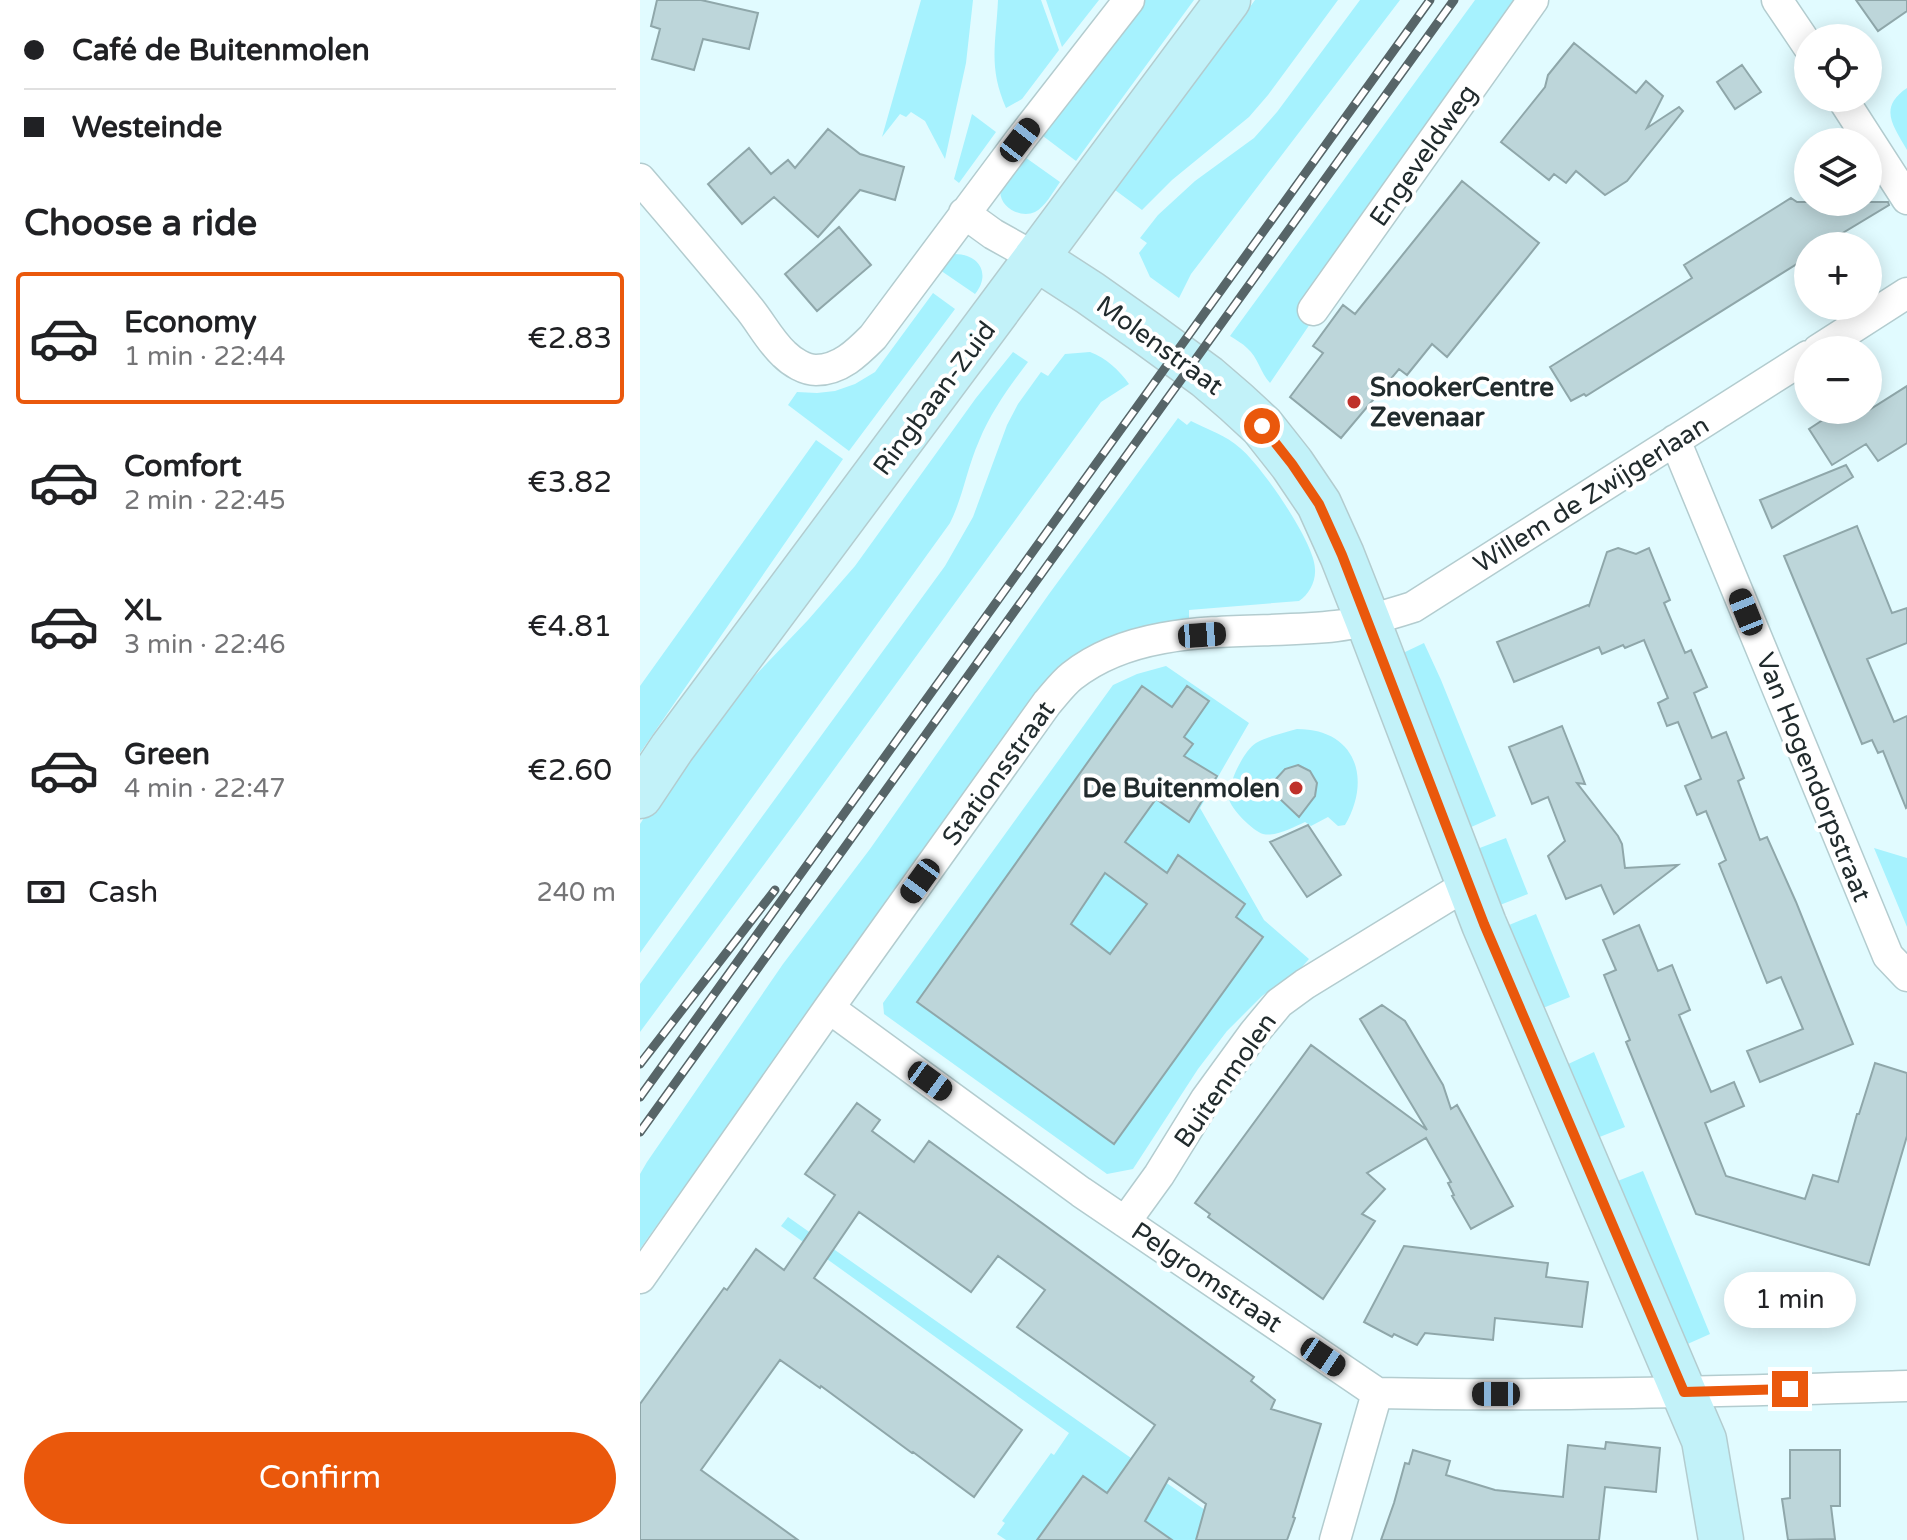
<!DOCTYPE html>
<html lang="en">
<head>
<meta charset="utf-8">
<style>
  :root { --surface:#fff; --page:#f6f6f6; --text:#202124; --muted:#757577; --line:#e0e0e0; --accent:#ea580c }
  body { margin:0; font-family:"Varela Round",sans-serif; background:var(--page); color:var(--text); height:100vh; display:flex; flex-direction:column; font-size:30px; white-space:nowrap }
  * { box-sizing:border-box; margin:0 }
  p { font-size:26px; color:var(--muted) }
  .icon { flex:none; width:44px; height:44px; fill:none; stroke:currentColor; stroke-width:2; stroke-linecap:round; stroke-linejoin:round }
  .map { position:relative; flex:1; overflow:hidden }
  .sheet { display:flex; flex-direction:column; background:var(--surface); width:640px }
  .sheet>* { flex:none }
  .top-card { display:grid; align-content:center; height:176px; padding:0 24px; background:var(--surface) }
  .buttons { position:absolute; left:1154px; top:24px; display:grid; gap:16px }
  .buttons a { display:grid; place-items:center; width:88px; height:88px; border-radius:50%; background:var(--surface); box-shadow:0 4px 20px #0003; font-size:40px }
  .end { position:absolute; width:36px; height:36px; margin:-18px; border:10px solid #ea580c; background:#fff; box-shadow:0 0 0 4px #fff }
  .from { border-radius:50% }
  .bubble { position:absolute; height:56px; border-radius:28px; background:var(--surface); box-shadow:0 4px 20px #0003; font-size:26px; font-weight:600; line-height:56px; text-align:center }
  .car { position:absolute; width:24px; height:48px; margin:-24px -12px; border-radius:10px; box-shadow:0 0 6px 2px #0007; background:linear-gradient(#222 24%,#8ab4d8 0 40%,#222 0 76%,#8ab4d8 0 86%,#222 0) }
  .top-card b { display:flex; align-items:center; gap:28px; height:76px; font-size:30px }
  .top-card b+b { border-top:2px solid var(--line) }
  .top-card i { width:20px; height:20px; background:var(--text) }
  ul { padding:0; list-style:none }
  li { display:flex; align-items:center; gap:24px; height:132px; margin:0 16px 12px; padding:0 8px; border:4px solid transparent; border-radius:8px }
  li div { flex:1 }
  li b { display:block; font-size:30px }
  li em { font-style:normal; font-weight:600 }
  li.on { border-color:var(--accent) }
  li>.icon { width:72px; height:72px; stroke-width:1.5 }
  h2 { padding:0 24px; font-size:36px; line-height:96px }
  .pay { display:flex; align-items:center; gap:20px; height:88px; padding:0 24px; font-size:30px }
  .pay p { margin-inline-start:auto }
  .action { display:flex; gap:16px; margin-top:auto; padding:16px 24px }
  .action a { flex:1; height:92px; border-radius:48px; background:var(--accent); color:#fff; font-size:32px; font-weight:600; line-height:92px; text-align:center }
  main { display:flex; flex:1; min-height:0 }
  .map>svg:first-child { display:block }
  .green { fill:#a6f2fe; fill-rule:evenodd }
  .building { fill:#bdd6da; stroke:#8fa7aa; stroke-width:2; fill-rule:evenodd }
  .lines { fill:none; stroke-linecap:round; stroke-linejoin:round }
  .street-casing { stroke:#b3cccf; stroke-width:33 }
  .secondary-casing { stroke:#b3cccf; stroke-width:47 }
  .street { stroke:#fff; stroke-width:30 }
  .secondary { stroke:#c2f2f9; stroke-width:44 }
  .rail-casing { stroke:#576568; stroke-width:9 }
  .rail { stroke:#fff; stroke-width:6; stroke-dasharray:18; stroke-linecap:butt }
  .route { stroke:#ea580c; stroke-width:10 }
  .poi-dot { fill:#bf312a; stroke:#fff; stroke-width:3 }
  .labels { text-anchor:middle; stroke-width:8; stroke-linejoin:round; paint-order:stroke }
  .street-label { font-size:26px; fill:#212b2d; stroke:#fff }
  .poi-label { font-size:26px; font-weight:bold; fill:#212b2d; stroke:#fff; text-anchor:start }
</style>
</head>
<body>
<main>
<section class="sheet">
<div class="top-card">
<b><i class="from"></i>Café de Buitenmolen</b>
<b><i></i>Westeinde</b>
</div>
<h2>Choose a ride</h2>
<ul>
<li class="on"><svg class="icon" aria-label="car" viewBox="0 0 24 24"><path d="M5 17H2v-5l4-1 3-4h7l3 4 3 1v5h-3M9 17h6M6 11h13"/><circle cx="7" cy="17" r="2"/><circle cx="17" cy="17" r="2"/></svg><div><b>Economy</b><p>1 min · 22:44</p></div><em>€2.83</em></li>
<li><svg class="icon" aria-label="car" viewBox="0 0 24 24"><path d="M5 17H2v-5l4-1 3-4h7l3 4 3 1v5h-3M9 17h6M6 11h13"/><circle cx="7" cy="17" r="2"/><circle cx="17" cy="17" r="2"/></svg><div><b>Comfort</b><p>2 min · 22:45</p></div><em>€3.82</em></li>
<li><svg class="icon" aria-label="car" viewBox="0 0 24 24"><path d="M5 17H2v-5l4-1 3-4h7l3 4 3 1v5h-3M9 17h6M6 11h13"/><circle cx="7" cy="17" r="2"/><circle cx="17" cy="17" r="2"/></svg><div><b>XL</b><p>3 min · 22:46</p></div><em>€4.81</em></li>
<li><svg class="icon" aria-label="car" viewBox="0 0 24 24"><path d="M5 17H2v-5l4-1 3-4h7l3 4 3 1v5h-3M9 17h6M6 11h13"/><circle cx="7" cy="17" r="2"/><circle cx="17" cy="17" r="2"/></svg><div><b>Green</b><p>4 min · 22:47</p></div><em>€2.60</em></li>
</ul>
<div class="pay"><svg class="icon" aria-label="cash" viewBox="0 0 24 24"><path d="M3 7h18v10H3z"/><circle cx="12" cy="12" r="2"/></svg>Cash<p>240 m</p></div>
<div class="action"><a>Confirm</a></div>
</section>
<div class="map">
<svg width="1267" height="1540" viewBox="0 0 1267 1540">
  <rect width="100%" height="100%" fill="#e1fbff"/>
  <!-- green -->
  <path class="green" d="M281,0H333L326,63L305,159L285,121L271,112L266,117L260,114L242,137Z
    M358,0H401L419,50L382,99L366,108C348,67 356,43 358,0Z
    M406,0H459L422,47Z
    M504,0H554L436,161L399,133Z
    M615,0H698L628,95L609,117L532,180L502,210L475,190Z
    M720,0H760L551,274L539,298L510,277L499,253L507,243L500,238L518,215L555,181L614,138L637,112Z
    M835,0H881L674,318L630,383C620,372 618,357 607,348C602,343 596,340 590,336Z
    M1267,88V150C1253,125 1238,108 1267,88Z
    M332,114L356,132L319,183L314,179Z
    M382,155L420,182C413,192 405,207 395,212C380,219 356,206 361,187C363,179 376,163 382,155Z
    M313,254C338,253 352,273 335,294L297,268Z
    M293,293L315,309L209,451L148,405L157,392L177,393L195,391L215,384L235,372Z
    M373,352L388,362C369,387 351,412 339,441C327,468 323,497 310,523L0,953V824L50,748L86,706L168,620L215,566L336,398Z
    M450,352C466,358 479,370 489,384L461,402L160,816L0,1032V984L305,566L333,517L367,425L378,404L401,372L408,376L425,354Z
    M538,418L547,425L551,421C567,429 587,436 600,448C621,465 675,543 675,569C676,581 669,595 659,601L549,610V618C526,622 502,625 480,633C448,645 419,666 397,691L0,1249V1174L7,1162L143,964L230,849L409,594Z
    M176,440L203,459L0,753V686Z
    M784,643L801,680L856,816L829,828L763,653Z
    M526,666L609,723L560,808L624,920L669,959L661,968L622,996L587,1031L558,1069L493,1169L467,1174L244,1014L243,1003L473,685L497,674ZM502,686L542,714L468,736ZM605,904L596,917L623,937L538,1056L515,1040L449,984ZM384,1016L473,1144L354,1058Z
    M657,729C716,729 732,779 705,825L698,826L688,817L671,826L665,822C654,827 636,837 623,834C613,831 591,809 589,799C587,785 604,750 616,743C628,736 644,733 657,729Z
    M866,838L888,894L860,905L837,849Z
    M1234,848L1267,858V927Z
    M896,914L930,997L903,1008L869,925Z
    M954,1052L985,1127L957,1138L926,1065Z
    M1003,1171L1070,1334L1043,1346L975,1182Z
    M148,1217L565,1510L556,1540H527L528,1537L443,1476L397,1540H366L357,1534L365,1523L362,1521L411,1453L414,1455L429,1433L141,1226Z"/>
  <!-- building -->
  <path class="building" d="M17,0H61L118,13L109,49L63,39L54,70L12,59L20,29L11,26Z
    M1216,0H1267V11L1238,31Z
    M934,43L996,93L1006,81L1023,96L1007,128L1039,107L1043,111L987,181L965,195L936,171L926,183L914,174L909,180L861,142L905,87L908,75Z
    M1102,65L1121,92L1095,109L1077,82Z
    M188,129L220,154L264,167L255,200L220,190L178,237L134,197L102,224L68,184L109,148L131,174L148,160L155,168Z
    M822,181L899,243L807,357L792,344L767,375L759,369L701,438L650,397L683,353L673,346L703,305L715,314Z
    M1151,198L1157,202H1248L1249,205L1181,246H1168V257L946,396L944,394L931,401L910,367L1052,278L1044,265Z
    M199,227L231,265L177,311L145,274Z
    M1267,386V443L1238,461L1226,444L1192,465L1169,429L1198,410H1229Z
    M1206,465L1213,477L1132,528L1120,500Z
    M1217,526L1252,613L1267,608V643L1227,659L1254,722L1267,716V807L1266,808L1243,751L1238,753L1232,740L1222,744L1144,556Z
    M978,548L996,554L1009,548L1030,600L1024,603L1045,653L1051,650L1067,687L1054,693L1072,738L1086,732L1104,778L1098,781L1120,840L1127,837L1156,902L1213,1044L1120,1082L1107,1051L1163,1029L1141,977L1127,983L1079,864L1086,860L1066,811L1057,815L1045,786L1061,779L1038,722L1027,726L1018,703L1028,698L1004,640L985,648L983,645L962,654L959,647L874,682L857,642L948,605L949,606L967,552Z
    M502,686L532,707L547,686L569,701L544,737L553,744L544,756L577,776L549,822L516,799L485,842L527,873L538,855L605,904L596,917L623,937L474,1144L277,1002ZM465,873L507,904L470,954L431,924Z
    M922,726L945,784L937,783L978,836L982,844L985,868L1038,865L974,914L961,885L926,899L908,856L925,841L908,797L892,804L869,747Z
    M658,765L670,771L677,783L675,796L659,817L640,799L635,786L636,779L645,769Z
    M668,825L701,875L667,897L630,842Z
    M999,925L1018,971L1032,965L1050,1010L1039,1015L1071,1092L1094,1082L1104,1106L1065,1123L1086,1176L1165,1199L1173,1175L1198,1182L1217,1114H1219L1235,1063L1267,1073V1136L1229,1265L1056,1214L986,1042L990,1040L964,975L976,970L963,940Z
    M742,1005L765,1021L803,1085L811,1109L817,1105L873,1206L831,1229L812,1196L814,1195L808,1183L811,1182L786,1138L727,1173L745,1189L722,1214L735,1221L683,1299L568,1217L570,1214L555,1203L671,1045L787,1130L720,1019Z
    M217,1103L240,1120L232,1131L274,1162L289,1141L614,1377L611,1381L635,1400L631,1409L681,1424L653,1517L655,1518L647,1540H556L566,1504L529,1478L505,1521L532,1540H397L443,1476L467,1493L515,1425L377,1327L405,1290L358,1256L331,1292L219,1212L174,1278L382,1430L334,1497L273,1452L272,1453L181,1386L180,1388L140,1360L61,1470L158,1540H0V1404L84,1288L87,1290L116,1249L144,1270L195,1195L165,1174Z
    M764,1246L908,1263L906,1277L948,1282L942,1327L855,1318L853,1340L785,1333L777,1345L754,1334L752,1337L724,1322Z
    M966,1442L1020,1448L1016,1492L965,1487L959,1540H741L754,1503L765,1463L769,1464L773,1450L810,1461L806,1475L855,1490L923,1497L928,1445L965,1449Z
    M1150,1450H1200V1506H1191L1195,1539L1148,1540L1142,1499L1150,1498Z"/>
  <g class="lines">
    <!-- street casing -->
    <g class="street-casing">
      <path id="street" d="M1137,0L1168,46
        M1202,98L1267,199
        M0,179C36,221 72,263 107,306C120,321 129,340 144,354C152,362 165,370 176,370C200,370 217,353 233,337L380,140L489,0
        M324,213L353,234L396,258
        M673,310L893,0
        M1178,350L1267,293
        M1035,440L1248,956L1267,976
        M189,1008L441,1192L737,1393C913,1397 1090,1391 1267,1386
        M485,1222L519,1175L566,1099L614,1033L639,1003L665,984L828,884
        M0,1278L189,1008L407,703C415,694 423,683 432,676C504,619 611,636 696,626C722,623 748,615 773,607L1168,356
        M695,1540L737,1393"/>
    </g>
    <!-- secondary casing -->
    <g class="secondary-casing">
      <path id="secondary" d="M396,258L450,293L508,334L567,377L596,402L622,426L652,464L679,504L702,555L728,621L844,924L1064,1440L1081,1540
        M0,796L32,748L588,0"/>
    </g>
    <!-- street -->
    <use href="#street" class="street"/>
    <!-- secondary -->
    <use href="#secondary" class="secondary"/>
    <!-- rail casing -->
    <g class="rail-casing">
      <path id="rail" d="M0,1064L135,890
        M0,1097L790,0
        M0,1132L814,0"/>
    </g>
    <!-- rail -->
    <use href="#rail" class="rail"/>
  </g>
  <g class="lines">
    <!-- route -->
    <path class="route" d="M622,426L652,464L679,504L702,555L844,924L1044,1392L1150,1389"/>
  </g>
  <!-- markers -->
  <g class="poi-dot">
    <circle cx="714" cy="402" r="8"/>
    <circle cx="656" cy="788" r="8"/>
  </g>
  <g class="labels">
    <!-- street labels -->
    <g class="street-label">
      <text transform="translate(783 155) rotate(-55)" y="9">Engeveldweg</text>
      <text transform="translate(520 345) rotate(36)" y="9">Molenstraat</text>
      <text transform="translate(294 398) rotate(-53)" y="9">Ringbaan-Zuid</text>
      <text transform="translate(951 494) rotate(-32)" y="9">Willem de Zwijgerlaan</text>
      <text transform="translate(358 773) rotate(-54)" y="9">Stationsstraat</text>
      <text transform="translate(1174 777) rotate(68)" y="9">Van Hogendorpstraat</text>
      <text transform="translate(585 1080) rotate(-55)" y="9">Buitenmolen</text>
      <text transform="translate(567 1277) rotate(34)" y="9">Pelgromstraat</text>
    </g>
    <!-- poi labels -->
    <g class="poi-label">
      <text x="730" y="396">SnookerCentre<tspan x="730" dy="30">Zevenaar</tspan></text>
      <text x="640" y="797" text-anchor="end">De Buitenmolen</text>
    </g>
  </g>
</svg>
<div class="buttons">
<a><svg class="icon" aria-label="locate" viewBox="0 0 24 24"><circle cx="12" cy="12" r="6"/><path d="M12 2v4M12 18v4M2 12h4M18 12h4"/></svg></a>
<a><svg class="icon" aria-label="layers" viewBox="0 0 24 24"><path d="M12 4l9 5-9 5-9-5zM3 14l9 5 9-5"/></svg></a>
<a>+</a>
<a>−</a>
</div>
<i class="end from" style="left:622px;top:426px"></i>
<i class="end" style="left:1150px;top:1389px"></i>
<div class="bubble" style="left:1084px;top:1272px;width:132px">1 min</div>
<i class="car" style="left:380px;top:140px;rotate:38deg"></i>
<i class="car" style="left:1106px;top:612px;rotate:338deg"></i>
<i class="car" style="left:562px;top:635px;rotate:86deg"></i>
<i class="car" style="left:280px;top:881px;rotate:216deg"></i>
<i class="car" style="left:290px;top:1081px;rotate:126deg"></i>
<i class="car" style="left:683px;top:1357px;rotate:124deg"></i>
<i class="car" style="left:856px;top:1394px;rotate:270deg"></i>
</div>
</main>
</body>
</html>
